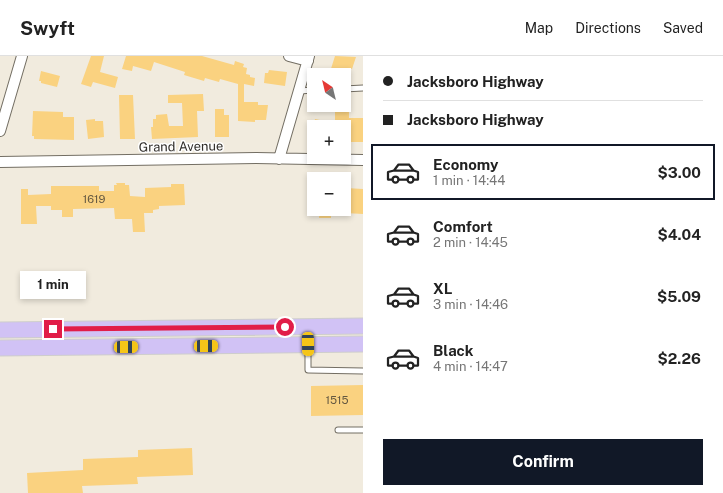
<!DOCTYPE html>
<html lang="en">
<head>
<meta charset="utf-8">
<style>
  :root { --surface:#fff; --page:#f2f2f2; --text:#222; --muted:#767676; --line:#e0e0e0; --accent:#111827 }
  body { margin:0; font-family:"Public Sans",sans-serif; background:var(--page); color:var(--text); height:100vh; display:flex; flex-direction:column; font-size:15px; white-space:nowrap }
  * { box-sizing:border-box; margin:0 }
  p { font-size:13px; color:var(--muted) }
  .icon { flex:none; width:22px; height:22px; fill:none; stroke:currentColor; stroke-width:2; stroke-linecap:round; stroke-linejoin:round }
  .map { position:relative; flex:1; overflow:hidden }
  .details { display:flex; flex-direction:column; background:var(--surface); width:360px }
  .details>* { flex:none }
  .guide { display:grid; align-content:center; height:88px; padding:0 20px; background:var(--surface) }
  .needle { width:26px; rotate:325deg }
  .controls { position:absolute; left:307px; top:12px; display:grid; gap:8px }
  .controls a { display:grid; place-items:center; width:44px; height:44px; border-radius:0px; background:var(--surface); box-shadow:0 2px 6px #0003; font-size:20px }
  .end { position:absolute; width:18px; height:18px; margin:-9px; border:5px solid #e11d48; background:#fff; box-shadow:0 0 0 2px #fff }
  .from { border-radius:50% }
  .bubble { position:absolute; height:28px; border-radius:0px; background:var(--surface); box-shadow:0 2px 6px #0003; font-size:13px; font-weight:700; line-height:28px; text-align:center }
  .car { position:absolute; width:12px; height:24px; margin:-12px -6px; border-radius:5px; box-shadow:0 0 3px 1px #0007; background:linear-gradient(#f5c518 24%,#345 0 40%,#f5c518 0 76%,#345 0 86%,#f5c518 0) }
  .guide b { display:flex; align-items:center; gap:14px; height:38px; font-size:15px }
  .guide b+b { border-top:1px solid var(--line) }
  .guide i { width:10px; height:10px; background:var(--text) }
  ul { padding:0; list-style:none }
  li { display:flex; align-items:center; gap:12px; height:56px; margin:0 8px 6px; padding:0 12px; border:2px solid transparent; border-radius:0px }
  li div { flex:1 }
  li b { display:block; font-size:15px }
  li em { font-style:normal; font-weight:700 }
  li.active { border-color:var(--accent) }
  li>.icon { width:36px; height:36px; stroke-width:1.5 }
  .primary-button { display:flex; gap:8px; margin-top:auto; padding:8px 20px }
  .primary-button a { flex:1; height:46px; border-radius:0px; background:var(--accent); color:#fff; font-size:16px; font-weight:700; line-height:46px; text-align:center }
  header { display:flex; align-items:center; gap:24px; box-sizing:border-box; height:56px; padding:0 20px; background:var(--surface); border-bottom:1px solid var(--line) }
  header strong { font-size:19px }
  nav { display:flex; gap:22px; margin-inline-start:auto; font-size:14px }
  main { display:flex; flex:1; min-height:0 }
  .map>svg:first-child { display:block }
  .building { fill:#fad280 }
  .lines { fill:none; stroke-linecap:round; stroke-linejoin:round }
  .service-casing { stroke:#736e63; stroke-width:7 }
  .minor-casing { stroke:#736e63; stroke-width:12 }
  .primary-casing { stroke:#cecdcc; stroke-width:17 }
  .service { stroke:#fff; stroke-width:5 }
  .minor { stroke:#fff; stroke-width:10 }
  .primary { stroke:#d1c2f5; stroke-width:15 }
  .route { stroke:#e11d48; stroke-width:5 }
  .labels { text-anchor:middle; stroke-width:3; stroke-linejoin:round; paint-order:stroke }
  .number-label { font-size:11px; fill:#645840 }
  .street-label { font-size:13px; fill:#322f2b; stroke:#fff }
</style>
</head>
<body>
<header>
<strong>Swyft</strong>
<nav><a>Map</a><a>Directions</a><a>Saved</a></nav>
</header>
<main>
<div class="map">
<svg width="363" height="437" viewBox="0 0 363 437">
  <rect width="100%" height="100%" fill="#f1ebde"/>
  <!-- building -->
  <path class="building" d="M91,0H104L100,16L118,21L115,32L93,26L91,31L81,28Z
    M126,0H202L234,9L235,5L244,8L243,11L247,12L246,18L250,19V21L255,22L254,30L244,28V46H258V49H268L266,64H255V66L238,65V28L220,23L219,26L205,22L204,25L184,19L185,16L154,6L151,15L133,10L132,15L122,13Z
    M335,0L356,1L352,13L350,12L348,19H329Z
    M269,14L287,16L285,30L264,27L265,17H268Z
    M41,15L60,20L57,31L41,27V25H39Z
    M203,38L204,55H197L198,81L152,83L151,71H153V63H156V59L167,58L169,70H183L182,47H168V39Z
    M119,39H133L135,83H120Z
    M215,53H224V59H229V81H215Z
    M335,54L349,55V62H363V86H344V71H313L315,63L335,67Z
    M33,55L63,56V61H74V84L34,83V80H32Z
    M95,63V65H103L104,81L88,83L86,64Z
    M116,127H125V129H129L130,140L145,141V132L171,131V128H184L185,149L159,150V153L153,154V157H144L145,176H133L132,163H115L114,152L73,153V161H62V154H51V150H36L37,168H21V133H28V139L51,138V130H99V135H114V129H117Z
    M346,132L363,133V158L345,157Z
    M320,153H331V162H319Z
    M363,329V359L311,360V330Z
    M192,392L193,419L137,421L138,428L82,430L83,437H28L27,417L83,414V403L138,401V394Z"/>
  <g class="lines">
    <!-- service casing -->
    <g class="service-casing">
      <path id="service" d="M344,33L363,32
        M299,35L314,34
        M308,289V314L363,315
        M338,374H363"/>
    </g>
    <!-- minor casing -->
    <g class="minor-casing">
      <path id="minor" d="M289,0L308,5
        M0,75L22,0
        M279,103L309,0
        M0,106L256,102L363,104"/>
    </g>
    <!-- primary casing -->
    <g class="primary-casing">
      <path id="primary" d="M0,274L363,270
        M0,292L363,288"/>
    </g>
    <!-- service -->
    <use href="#service" class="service"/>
    <!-- minor -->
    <use href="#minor" class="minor"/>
    <!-- primary -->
    <use href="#primary" class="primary"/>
  </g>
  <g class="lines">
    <!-- route -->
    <path class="route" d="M53,273L285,271"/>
  </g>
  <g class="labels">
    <!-- number labels -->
    <g class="number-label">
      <text x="94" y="147">1619</text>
      <text x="337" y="348">1515</text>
    </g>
    <!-- street labels -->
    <g class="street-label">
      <text transform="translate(181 90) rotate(-1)" y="5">Grand Avenue</text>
    </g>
  </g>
</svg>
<div class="controls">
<a><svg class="needle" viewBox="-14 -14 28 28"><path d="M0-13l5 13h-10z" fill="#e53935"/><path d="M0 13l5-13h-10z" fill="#767676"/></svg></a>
<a>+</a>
<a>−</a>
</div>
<i class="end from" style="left:285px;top:271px"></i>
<i class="end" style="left:53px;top:273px"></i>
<div class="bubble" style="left:20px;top:215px;width:66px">1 min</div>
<i class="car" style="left:308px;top:288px;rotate:179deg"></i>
<i class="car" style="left:206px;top:290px;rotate:89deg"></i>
<i class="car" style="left:126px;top:291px;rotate:89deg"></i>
</div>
<section class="details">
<div class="guide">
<b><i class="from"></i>Jacksboro Highway</b>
<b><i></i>Jacksboro Highway</b>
</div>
<ul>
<li class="active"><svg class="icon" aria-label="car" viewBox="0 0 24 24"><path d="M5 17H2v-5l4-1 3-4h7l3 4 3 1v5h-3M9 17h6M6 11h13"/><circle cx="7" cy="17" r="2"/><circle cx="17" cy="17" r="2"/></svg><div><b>Economy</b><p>1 min · 14:44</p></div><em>$3.00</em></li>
<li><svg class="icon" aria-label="car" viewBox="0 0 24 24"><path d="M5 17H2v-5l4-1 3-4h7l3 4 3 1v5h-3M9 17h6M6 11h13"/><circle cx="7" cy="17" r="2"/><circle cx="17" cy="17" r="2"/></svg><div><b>Comfort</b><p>2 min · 14:45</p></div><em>$4.04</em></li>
<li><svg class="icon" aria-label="car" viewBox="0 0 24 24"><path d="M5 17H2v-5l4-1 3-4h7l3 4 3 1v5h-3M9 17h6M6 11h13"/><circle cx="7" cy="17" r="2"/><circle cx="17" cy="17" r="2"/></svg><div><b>XL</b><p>3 min · 14:46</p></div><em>$5.09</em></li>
<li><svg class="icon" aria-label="car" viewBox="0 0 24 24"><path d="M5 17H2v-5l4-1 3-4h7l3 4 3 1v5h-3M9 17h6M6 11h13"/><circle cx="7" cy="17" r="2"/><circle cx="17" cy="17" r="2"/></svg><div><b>Black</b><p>4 min · 14:47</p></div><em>$2.26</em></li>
</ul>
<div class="primary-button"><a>Confirm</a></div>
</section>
</main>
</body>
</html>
